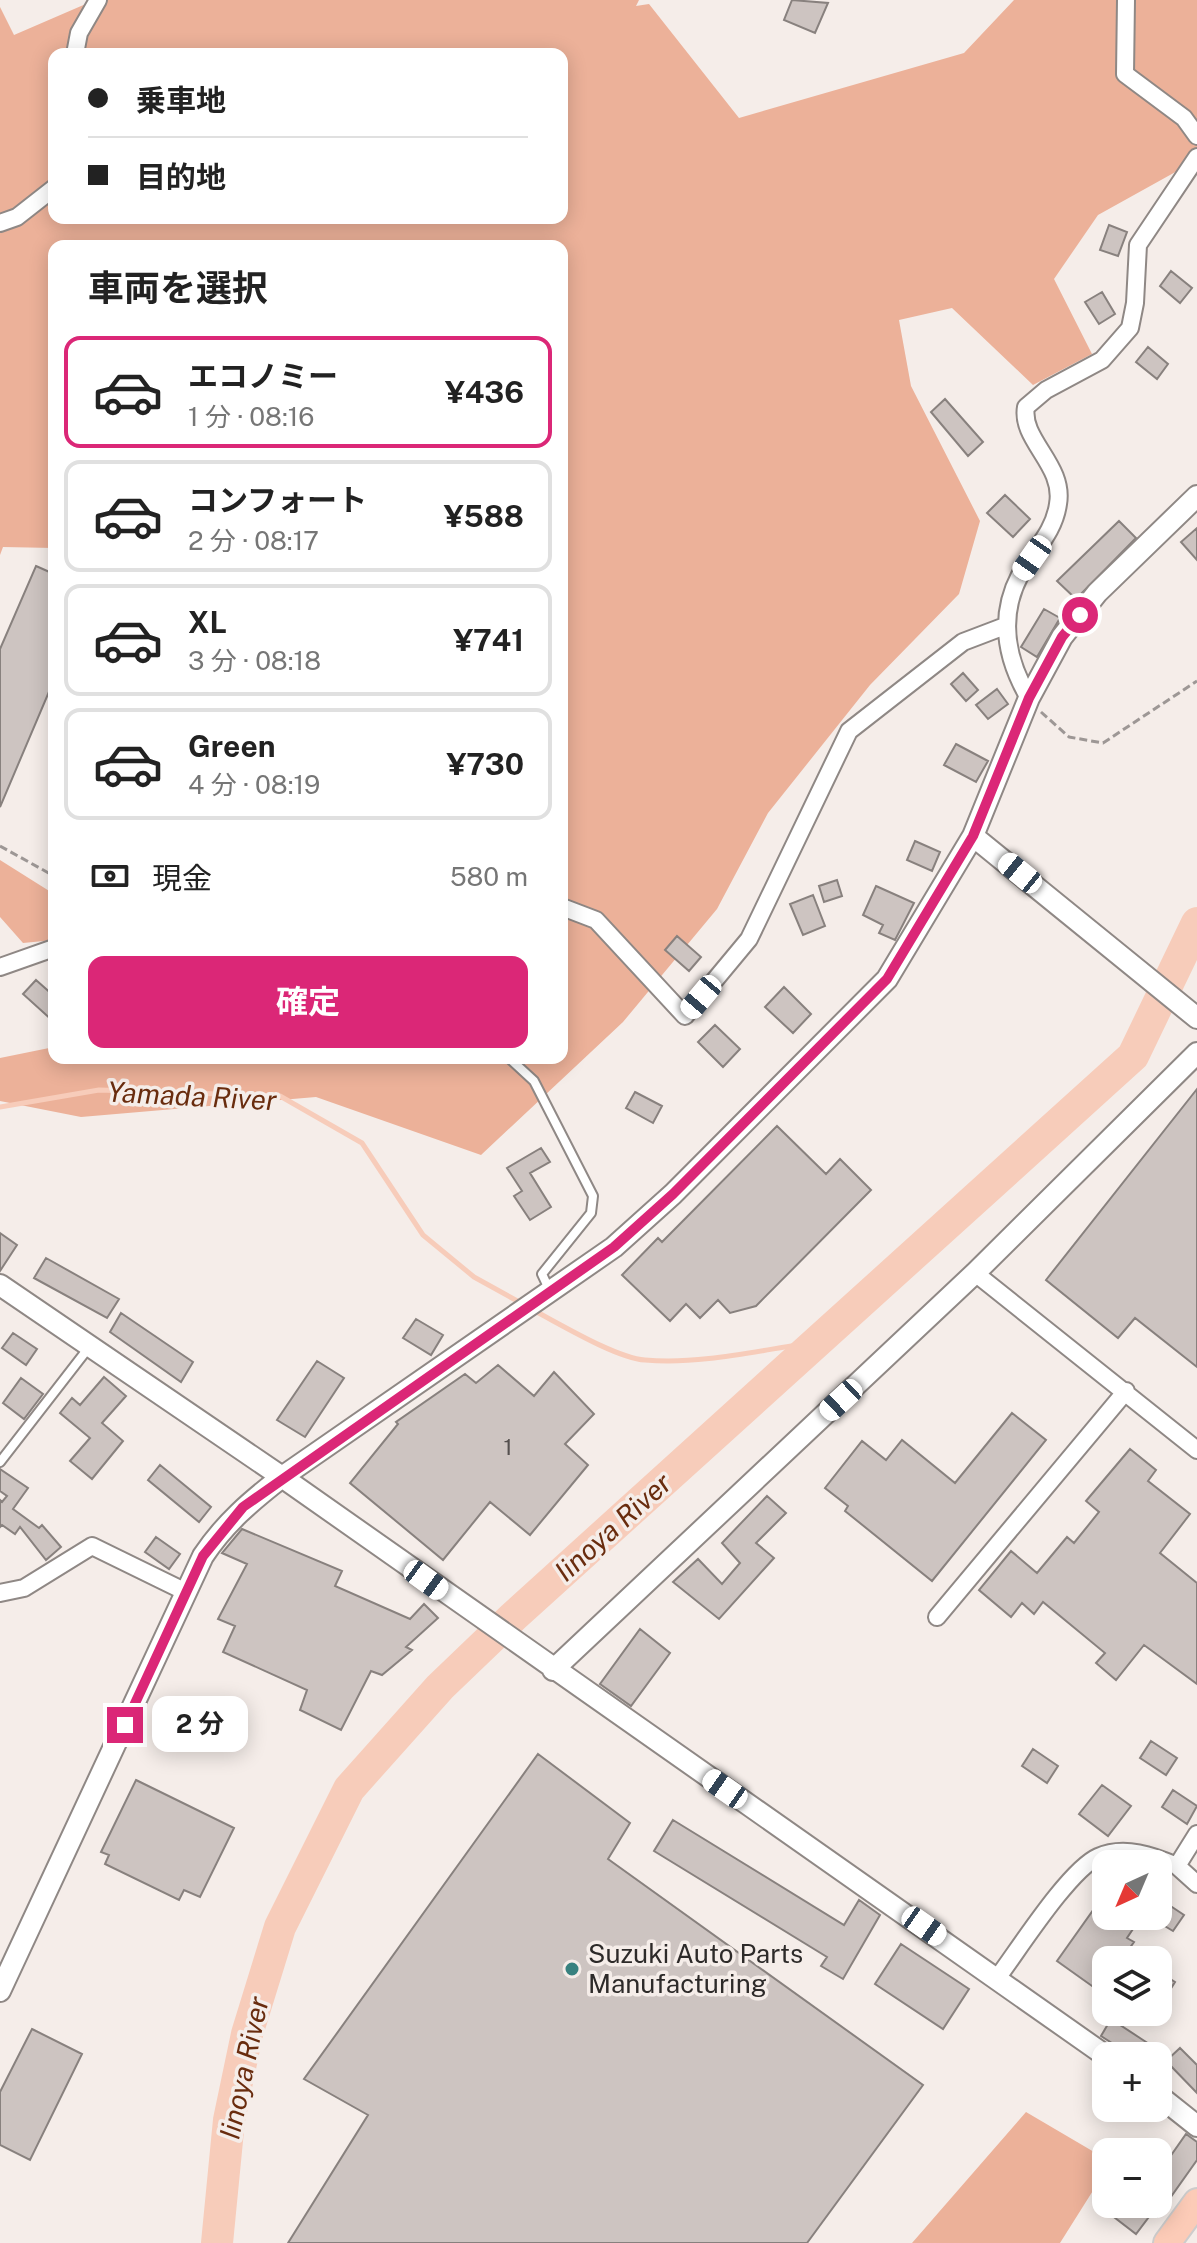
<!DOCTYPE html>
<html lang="ja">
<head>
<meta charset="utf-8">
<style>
  :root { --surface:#fff; --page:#f6f6f6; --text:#222; --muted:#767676; --line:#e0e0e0; --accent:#db2777 }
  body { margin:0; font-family:"Public Sans","Noto Sans JP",sans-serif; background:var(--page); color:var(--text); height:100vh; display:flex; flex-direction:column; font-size:30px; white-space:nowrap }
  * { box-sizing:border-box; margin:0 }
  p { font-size:26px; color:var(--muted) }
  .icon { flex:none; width:44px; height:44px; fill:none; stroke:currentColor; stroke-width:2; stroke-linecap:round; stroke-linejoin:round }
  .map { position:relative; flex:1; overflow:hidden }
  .sheet { position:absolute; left:48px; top:240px; width:520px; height:824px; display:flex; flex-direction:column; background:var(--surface); border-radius:16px; box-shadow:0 4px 20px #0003 }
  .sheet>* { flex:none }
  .hud { position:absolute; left:48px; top:48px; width:520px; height:176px; border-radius:16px; box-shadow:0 4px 20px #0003; display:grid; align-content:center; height:176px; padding:0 40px; background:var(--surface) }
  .needle { width:52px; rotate:224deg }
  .controls { position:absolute; left:1092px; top:1850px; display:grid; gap:16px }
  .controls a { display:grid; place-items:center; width:80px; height:80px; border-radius:16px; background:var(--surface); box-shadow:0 4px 20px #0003; font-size:40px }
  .end { position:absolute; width:36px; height:36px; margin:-18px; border:10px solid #db2777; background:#fff; box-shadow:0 0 0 4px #fff }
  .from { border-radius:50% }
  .bubble { position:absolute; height:56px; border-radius:16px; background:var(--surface); box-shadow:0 4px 20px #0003; font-size:26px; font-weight:700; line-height:56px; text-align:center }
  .car { position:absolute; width:24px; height:48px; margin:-24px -12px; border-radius:10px; box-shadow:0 0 6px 2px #0007; background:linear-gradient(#fff 24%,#345 0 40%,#fff 0 76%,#345 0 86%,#fff 0) }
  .hud b { display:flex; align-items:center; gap:28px; height:76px; font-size:30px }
  .hud b+b { border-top:2px solid var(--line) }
  .hud i { width:20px; height:20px; background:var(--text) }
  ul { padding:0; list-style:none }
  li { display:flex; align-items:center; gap:24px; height:112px; margin:0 16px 12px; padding:0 24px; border:4px solid var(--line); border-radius:16px }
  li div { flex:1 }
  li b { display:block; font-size:30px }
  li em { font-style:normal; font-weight:700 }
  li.active { border-color:var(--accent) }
  li>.icon { width:72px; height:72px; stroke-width:1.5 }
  h2 { padding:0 40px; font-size:36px; line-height:96px }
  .pay { display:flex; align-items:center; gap:20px; height:88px; padding:0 40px; font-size:30px }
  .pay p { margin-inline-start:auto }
  .primary-button { display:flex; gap:16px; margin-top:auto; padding:16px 40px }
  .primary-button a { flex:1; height:92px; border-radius:16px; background:var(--accent); color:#fff; font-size:32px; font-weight:700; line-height:92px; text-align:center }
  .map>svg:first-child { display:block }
  .green { fill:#ecb199; fill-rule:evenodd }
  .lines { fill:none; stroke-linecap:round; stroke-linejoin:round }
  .stream { stroke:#f7ccba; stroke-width:5 }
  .river { stroke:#f7ccba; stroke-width:32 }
  .building { fill:#cdc4c1; stroke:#88817e; stroke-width:2 }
  .service-casing { stroke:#8f8885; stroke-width:12 }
  .minor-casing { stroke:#8f8885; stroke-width:20 }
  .tertiary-casing { stroke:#8f8885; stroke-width:24 }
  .trunk-casing { stroke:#cdcccc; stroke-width:30 }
  .path { stroke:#9d9795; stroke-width:3; stroke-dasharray:8 4; stroke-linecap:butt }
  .service { stroke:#fff; stroke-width:8 }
  .minor { stroke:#fff; stroke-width:16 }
  .tertiary { stroke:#fff; stroke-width:20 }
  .trunk { stroke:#fccbb7; stroke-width:26 }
  .route { stroke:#db2777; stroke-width:10 }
  .poi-dot { fill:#38817f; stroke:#f5ede9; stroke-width:3 }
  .labels { text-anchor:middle; stroke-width:7; stroke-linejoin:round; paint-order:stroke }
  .number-label { font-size:22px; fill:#55504f }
  .poi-label { font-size:26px; fill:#2d2a29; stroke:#f5ede9; text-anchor:start }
  .water-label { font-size:28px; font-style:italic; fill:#692c0e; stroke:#f5ede9 }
</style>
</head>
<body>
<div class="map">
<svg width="1197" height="2243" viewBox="0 0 1197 2243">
  <rect width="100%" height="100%" fill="#f5ede9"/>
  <!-- green -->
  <path class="green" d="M95,0H639L636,6L649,4L739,118L964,53L1014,0H1197V160L1098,215L1054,279L1092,354L1033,385L952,308L899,320L911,386L980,521L959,594L870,685L768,813L717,909L623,1022L481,1155L316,1097L81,1117L0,1101V1058L54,1047V1058H562V246H54V548L3,547L0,555V7L14,35ZM54,54H562V218H54Z
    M0,860L54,894V940L23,943L0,917Z
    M1026,2112L1106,2159V2170L1060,2243H912Z"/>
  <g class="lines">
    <!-- stream -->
    <path class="stream" d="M0,1107L99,1090L280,1096L362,1143L423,1235L474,1277L521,1303
      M533,1310C560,1324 616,1358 645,1360C701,1365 760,1350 816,1342"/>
    <!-- river -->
    <path class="river" d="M217,2243L229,2120L247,2034L280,1927L349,1789L440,1687L513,1617L1133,1056L1197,923"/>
  </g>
  <!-- building -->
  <path class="building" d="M792,0L828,3L815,33L784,20Z
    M1109,225L1127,232L1118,256L1100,250Z
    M1171,271L1192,288L1180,303L1160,286Z
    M1102,292L1115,314L1099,324L1085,302Z
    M1148,347L1168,364L1157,379L1136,362Z
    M945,399L983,442L968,456L931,412Z
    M1005,495L1030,519L1013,537L987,513Z
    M1119,521L1136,538L1076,599L1057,581Z
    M1197,528V560L1181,542Z
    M36,566L54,574V680L0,807V649Z
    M1044,609L1060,618L1037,657L1021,647Z
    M963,673L978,690L966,701L951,684Z
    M997,689L1008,704L988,719L976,705Z
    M956,744L988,761L976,782L944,765Z
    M915,841L940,852L932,871L907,860Z
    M837,880L842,896L824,902L819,886Z
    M876,886L914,903L895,940L879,933L883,925L863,915Z
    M813,895L825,926L803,935L790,904Z
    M677,936L701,957L689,971L665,950Z
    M36,980L54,996V1022L23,994Z
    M784,987L811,1014L793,1033L765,1007Z
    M715,1025L740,1049L723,1067L698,1042Z
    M1197,1089V1367L1135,1318L1118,1338L1046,1280Z
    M635,1092L662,1106L653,1123L626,1108Z
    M777,1126L826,1174L840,1159L871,1190L756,1306L730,1313L718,1300L700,1318L686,1304L670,1321L622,1275L658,1238L662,1242Z
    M541,1148L550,1162L530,1173L551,1207L530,1220L514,1196L522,1191L507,1168Z
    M0,1233L17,1245L0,1271Z
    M46,1258L119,1299L107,1318L34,1278Z
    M121,1313L193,1362L181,1382L110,1332Z
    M416,1319L443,1335L431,1355L403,1338Z
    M13,1333L37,1349L26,1365L2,1348Z
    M317,1361L344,1378L305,1437L277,1420Z
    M498,1365L534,1396L554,1372L594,1414L565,1444L588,1465L530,1535L490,1502L443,1560L350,1483L398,1424L396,1422L465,1374L476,1383Z
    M104,1377L126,1396L102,1423L123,1441L92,1479L70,1461L90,1438L60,1413L72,1398L80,1405Z
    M21,1378L43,1394L24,1419L3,1403Z
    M1012,1413L1046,1440L932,1581L845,1511L848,1506L825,1488L862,1441L886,1460L902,1440L955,1483Z
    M1130,1449L1156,1470L1148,1481L1190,1514L1160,1553L1197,1583V1684L1144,1645L1116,1680L1096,1663L1105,1653L1043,1602L1034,1614L1022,1603L1011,1617L979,1590L1011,1551L1037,1573L1067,1537L1074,1543L1099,1512L1086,1501Z
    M160,1465L211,1507L199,1522L148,1480Z
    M0,1469L28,1488L13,1509L39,1528L42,1525L61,1547L46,1560L20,1527L15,1534L2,1525L0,1527V1500L2,1502L7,1496L0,1491Z
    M767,1496L786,1513L756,1543L774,1558L719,1619L673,1582L698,1559L722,1584L740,1563L722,1543Z
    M242,1529L342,1571L335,1586L410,1619L424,1604L438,1618L406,1647L412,1650L382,1675L371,1671L341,1730L300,1710L307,1690L223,1652L235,1626L218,1619L247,1564L222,1553Z
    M156,1537L180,1554L169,1569L145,1552Z
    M640,1629L670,1653L631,1706L600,1684Z
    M1151,1741L1177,1758L1166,1775L1140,1758Z
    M1033,1749L1058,1766L1047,1783L1022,1766Z
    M538,1754L630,1823L608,1859L923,2085L807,2243H288L368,2115L304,2079Z
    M136,1780L234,1828L200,1897L184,1890L179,1900L105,1864L109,1855L101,1852Z
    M1102,1785L1131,1806L1108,1836L1079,1814Z
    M1173,1790L1197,1806L1187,1824L1162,1807Z
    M673,1820L844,1925L859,1900L880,1915L843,1979L821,1966L827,1957L654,1851Z
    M1106,1892V1916H1128L1137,1923L1127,1938L1134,1942L1121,1960H1106V1982L1099,1991L1057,1961Z
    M1163,1901L1184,1915L1173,1931L1158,1922V1908Z
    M901,1944L969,1989L943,2029L875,1984Z
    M1158,1971L1175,1982L1158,2009Z
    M1111,2019L1143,2040L1168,2056H1132L1101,2036Z
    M32,2029L82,2054L30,2160L0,2145V2092Z
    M1180,2048L1197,2065V2093L1166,2061Z
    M1186,2134L1197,2142V2160L1158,2215V2205L1136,2234L1097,2204H1158V2174Z"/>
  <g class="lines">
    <!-- service casing -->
    <g class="service-casing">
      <path id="service" d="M509,1058L534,1081L593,1196L591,1213L542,1274L549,1289
        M0,1462L90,1346"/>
    </g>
    <!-- minor casing -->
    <g class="minor-casing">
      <path id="minor" d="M1126,0L1125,74L1184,118L1197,136
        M75,54L79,33L98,0
        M0,223L17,217L54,188
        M1029,698C1006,659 998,617 1020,575C1033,551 1054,533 1058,504C1065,465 1020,440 1026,407L1046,390L1102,360L1130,328L1135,303L1138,245L1197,157
        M562,907L596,920L685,1016L749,939L849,731L963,642L1005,626
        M0,967L54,948
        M975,1273L1197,1450
        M0,1593L24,1588L92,1546L186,1592
        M937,1617L1126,1391
        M1177,1866L1197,1884
        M998,1977C1019,1949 1069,1870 1098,1857C1124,1845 1154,1856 1177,1866L1197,1834"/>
    </g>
    <!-- tertiary casing -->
    <g class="tertiary-casing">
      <path id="tertiary" d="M973,836L1197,1018
        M0,1285L282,1477L1106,2056
        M553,1670L975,1273L1197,1053
        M0,1991L203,1556C225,1523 251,1501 282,1477L614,1247L673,1194L887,979L973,836L1029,698L1062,637L1097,593L1197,496
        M1158,2095L1197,2126"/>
    </g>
    <!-- trunk casing -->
    <g class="trunk-casing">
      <path id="trunk" d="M1167,2243L1197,2202"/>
    </g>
    <!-- path -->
    <path class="path" d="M1041,712L1069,737L1103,743L1197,681
      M0,846L54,876"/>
    <!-- service -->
    <use href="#service" class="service"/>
    <!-- minor -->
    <use href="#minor" class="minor"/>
    <!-- tertiary -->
    <use href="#tertiary" class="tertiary"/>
    <!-- trunk -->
    <use href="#trunk" class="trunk"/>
  </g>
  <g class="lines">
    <!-- route -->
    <path class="route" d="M125,1725L203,1556L243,1507L614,1247L673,1194L887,979L973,836L1029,698L1062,637L1080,615"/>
  </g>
  <!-- markers -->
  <circle class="poi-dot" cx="572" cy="1969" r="8"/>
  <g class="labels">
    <!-- number labels -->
    <g class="number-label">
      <text x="508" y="1455">1</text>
    </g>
    <!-- poi labels -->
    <g class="poi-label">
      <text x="588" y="1963">Suzuki Auto Parts<tspan x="588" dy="30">Manufacturing</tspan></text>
    </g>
    <!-- water labels -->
    <g class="water-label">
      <text transform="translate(192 1096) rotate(3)" y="10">Yamada River</text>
      <text transform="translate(613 1527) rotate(-42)" y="10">Iinoya River</text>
      <text transform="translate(244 2068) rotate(-78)" y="10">Iinoya River</text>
    </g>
  </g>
</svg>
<div class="controls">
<a><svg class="needle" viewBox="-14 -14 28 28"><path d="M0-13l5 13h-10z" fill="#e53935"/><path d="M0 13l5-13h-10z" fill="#767676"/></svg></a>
<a><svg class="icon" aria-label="layers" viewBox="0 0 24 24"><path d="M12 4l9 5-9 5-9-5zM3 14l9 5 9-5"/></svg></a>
<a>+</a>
<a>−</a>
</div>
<i class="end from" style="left:1080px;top:615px"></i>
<i class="end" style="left:125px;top:1725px"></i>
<div class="bubble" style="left:152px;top:1696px;width:96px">2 分</div>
<i class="car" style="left:1032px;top:558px;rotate:215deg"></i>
<i class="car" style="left:1020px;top:873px;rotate:309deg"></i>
<i class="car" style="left:701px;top:997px;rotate:220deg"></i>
<i class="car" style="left:841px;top:1400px;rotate:227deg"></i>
<i class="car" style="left:426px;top:1580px;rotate:126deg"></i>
<i class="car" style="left:725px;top:1789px;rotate:305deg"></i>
<i class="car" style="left:924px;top:1926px;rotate:125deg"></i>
<div class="hud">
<b><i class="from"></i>乗車地</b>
<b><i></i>目的地</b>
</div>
<section class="sheet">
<h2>車両を選択</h2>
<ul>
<li class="active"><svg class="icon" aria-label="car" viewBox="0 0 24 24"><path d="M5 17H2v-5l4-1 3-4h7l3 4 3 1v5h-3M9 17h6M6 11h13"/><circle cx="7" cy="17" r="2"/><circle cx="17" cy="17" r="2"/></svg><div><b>エコノミー</b><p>1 分 · 08:16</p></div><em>¥436</em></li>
<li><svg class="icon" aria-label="car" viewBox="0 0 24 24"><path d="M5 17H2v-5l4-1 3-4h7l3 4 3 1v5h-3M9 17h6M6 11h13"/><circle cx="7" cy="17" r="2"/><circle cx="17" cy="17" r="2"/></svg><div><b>コンフォート</b><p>2 分 · 08:17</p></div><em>¥588</em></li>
<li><svg class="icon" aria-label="car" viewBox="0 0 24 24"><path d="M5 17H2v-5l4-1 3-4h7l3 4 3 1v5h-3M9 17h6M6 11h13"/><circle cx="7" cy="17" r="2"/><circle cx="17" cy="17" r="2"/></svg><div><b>XL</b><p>3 分 · 08:18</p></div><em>¥741</em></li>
<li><svg class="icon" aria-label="car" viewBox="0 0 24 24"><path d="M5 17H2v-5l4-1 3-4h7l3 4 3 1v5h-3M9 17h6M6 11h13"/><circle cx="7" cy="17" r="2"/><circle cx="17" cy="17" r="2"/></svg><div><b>Green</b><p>4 分 · 08:19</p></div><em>¥730</em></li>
</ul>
<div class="pay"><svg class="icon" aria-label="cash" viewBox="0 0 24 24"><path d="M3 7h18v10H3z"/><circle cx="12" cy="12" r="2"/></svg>現金<p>580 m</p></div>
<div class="primary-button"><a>確定</a></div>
</section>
</div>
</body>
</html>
